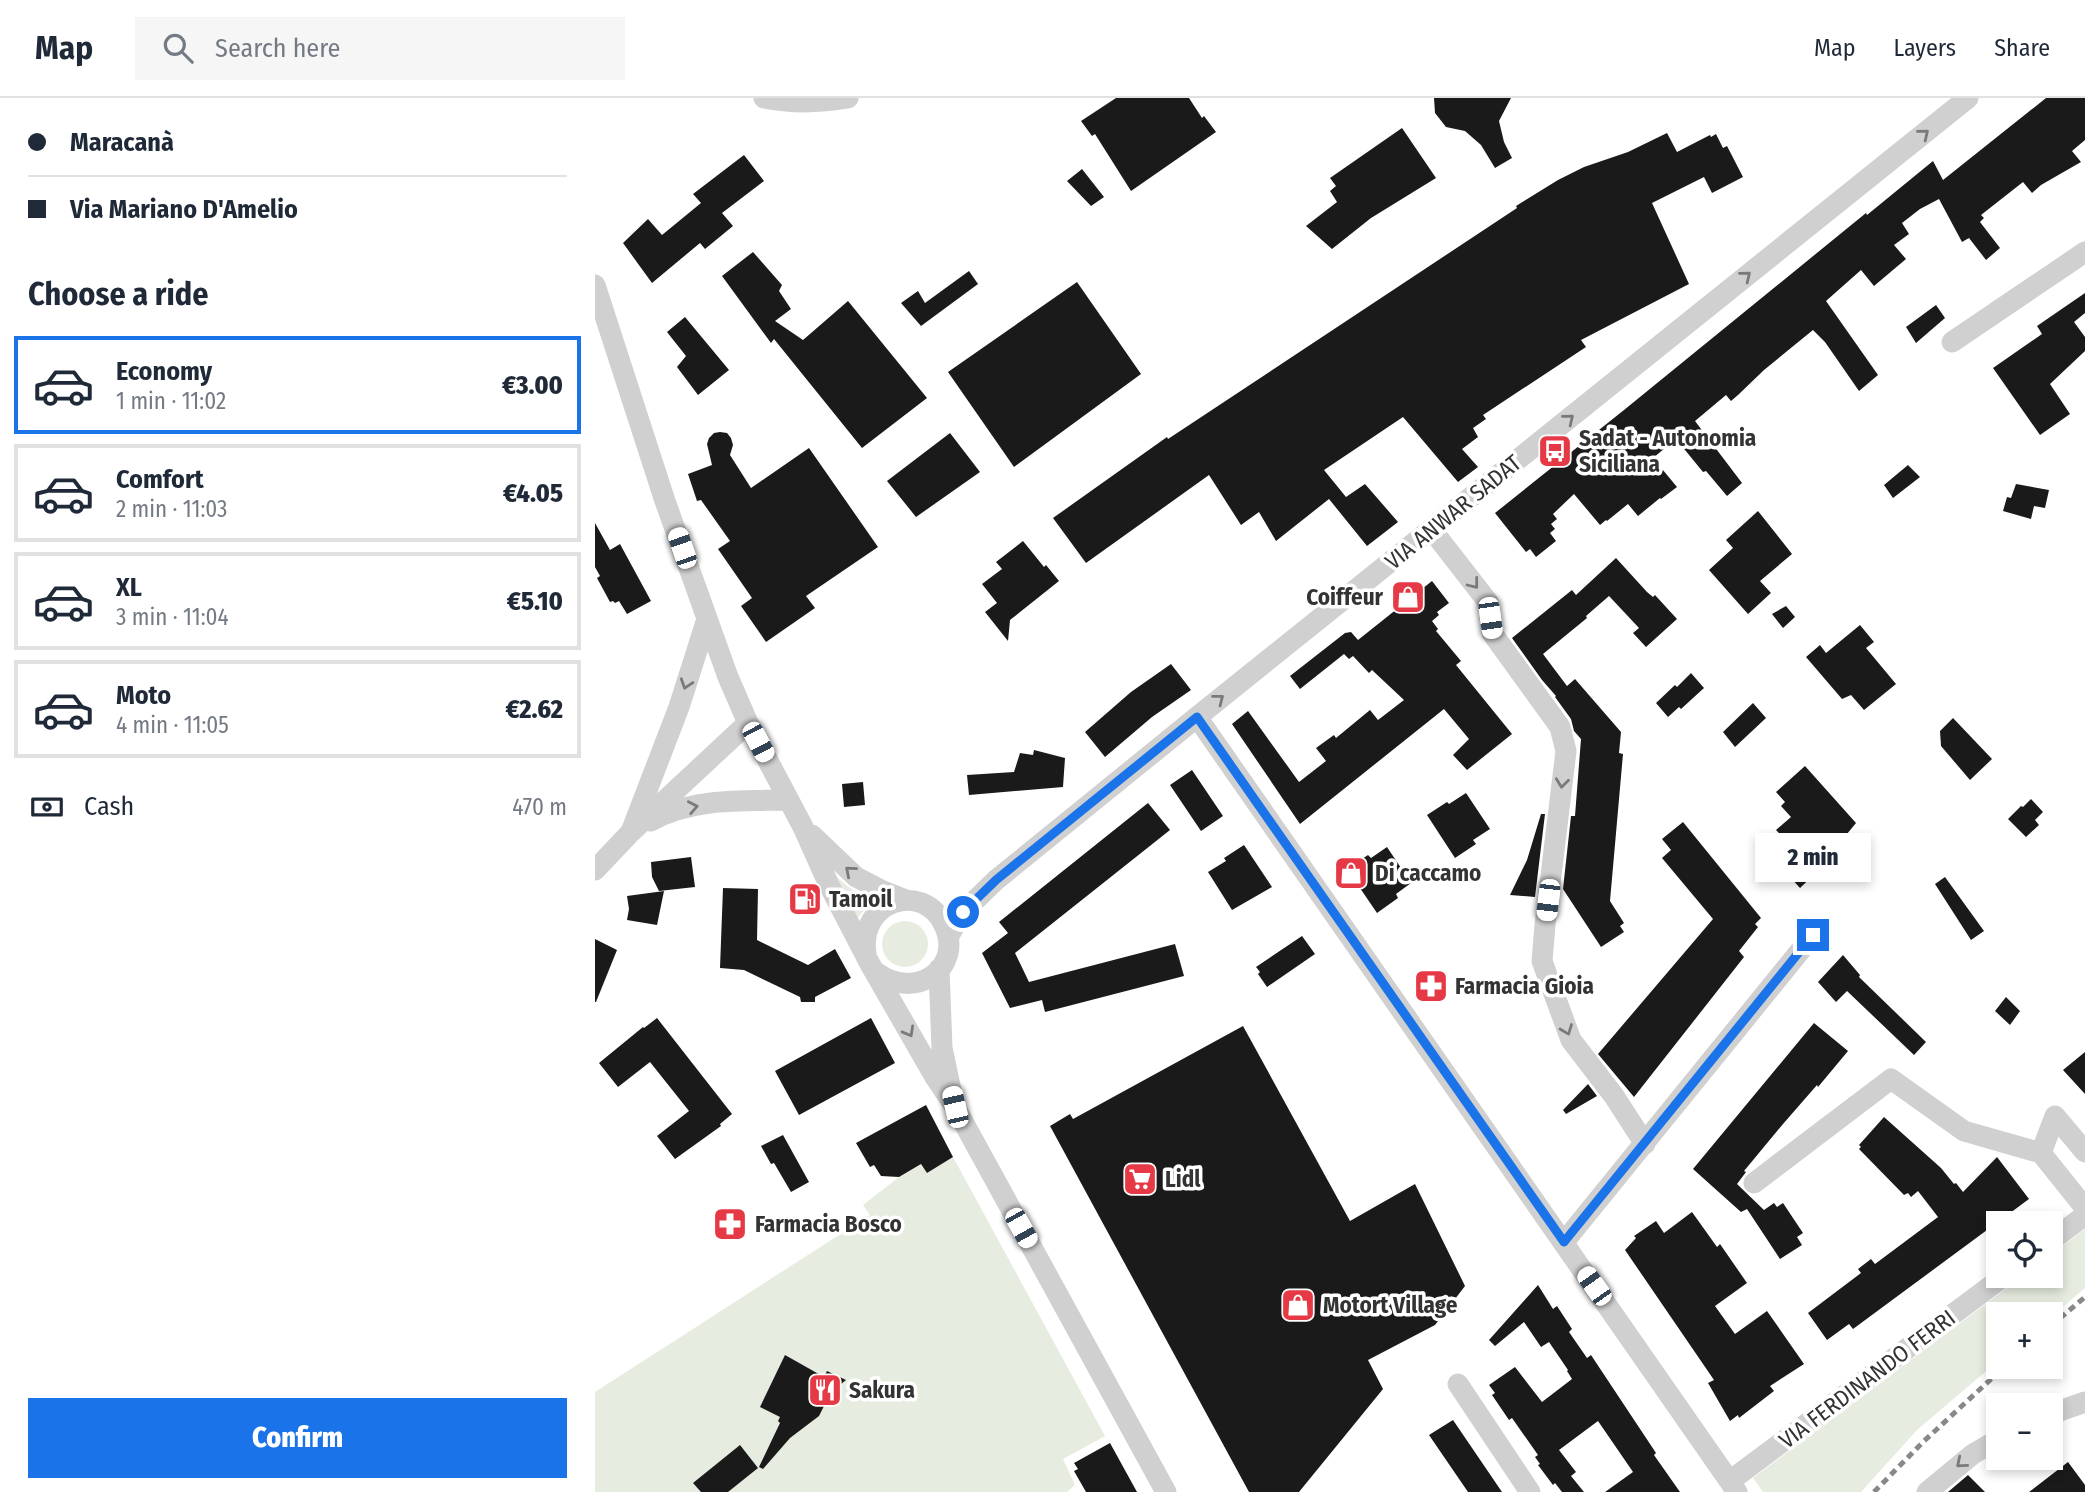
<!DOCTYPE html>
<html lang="en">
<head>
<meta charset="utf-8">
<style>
  :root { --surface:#fff; --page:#f6f6f7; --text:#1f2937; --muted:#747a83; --line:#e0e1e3; --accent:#1a73e8 }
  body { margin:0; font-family:"Fira Sans Condensed",sans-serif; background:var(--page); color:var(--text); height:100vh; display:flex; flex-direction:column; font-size:26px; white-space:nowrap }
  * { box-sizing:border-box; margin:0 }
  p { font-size:23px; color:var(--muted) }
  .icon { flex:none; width:38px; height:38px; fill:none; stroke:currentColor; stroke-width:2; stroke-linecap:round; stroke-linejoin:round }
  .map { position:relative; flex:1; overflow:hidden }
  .side { display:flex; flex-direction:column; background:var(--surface); width:595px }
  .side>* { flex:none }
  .top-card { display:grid; align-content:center; height:154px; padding:0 28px; background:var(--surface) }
  .tools { position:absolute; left:1391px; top:1113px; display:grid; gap:14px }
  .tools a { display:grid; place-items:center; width:77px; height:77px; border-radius:0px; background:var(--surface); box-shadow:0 4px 10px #0003; font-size:35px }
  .end { position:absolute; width:32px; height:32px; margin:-16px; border:9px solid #1a73e8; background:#fff; box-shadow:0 0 0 4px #fff }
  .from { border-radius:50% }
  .bubble { position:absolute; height:49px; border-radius:0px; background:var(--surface); box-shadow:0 4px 10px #0003; font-size:23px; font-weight:800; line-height:49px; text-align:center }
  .car { position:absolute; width:21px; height:42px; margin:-21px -10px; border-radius:9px; box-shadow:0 0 5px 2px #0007; background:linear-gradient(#fff 24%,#345 0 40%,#fff 0 76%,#345 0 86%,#fff 0) }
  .top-card b { display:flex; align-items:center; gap:24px; height:66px; font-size:26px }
  .top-card b+b { border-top:2px solid var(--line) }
  .top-card i { width:18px; height:18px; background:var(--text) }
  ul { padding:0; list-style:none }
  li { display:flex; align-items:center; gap:21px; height:98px; margin:0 14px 10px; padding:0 14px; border:4px solid var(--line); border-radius:0px }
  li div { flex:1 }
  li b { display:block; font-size:26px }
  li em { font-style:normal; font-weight:800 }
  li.on { border-color:var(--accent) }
  li>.icon { width:63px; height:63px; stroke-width:1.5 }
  h2 { padding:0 28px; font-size:32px; line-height:84px }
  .pay { display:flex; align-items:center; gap:18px; height:77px; padding:0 28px; font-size:26px }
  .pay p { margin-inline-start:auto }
  .cta { display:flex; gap:14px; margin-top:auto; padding:14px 28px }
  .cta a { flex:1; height:80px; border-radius:0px; background:var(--accent); color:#fff; font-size:28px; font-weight:800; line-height:80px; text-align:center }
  header { display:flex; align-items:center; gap:42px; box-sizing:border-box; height:98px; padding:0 35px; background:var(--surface); border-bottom:2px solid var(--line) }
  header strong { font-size:33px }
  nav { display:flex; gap:38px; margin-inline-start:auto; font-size:24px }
  .search { width:490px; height:63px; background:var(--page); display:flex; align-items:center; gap:18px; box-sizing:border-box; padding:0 24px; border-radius:0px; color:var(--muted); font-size:26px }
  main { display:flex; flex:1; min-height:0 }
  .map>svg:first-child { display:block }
  .green { fill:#e6ecdf }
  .building { fill:#1a1a1a }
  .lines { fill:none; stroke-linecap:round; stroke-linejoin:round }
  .minor { stroke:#d0d0d0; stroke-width:21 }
  .rail { stroke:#888; stroke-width:5; stroke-dasharray:7 5; stroke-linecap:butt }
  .oneway { stroke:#7a7a7a }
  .route { stroke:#1a73e8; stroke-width:9 }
  .labels { text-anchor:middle; stroke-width:7; stroke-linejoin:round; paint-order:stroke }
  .poi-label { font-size:23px; font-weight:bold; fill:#333; stroke:#fff; text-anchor:start }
  .street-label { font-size:23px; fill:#333; stroke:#fff }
</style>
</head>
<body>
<header>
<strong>Map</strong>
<div class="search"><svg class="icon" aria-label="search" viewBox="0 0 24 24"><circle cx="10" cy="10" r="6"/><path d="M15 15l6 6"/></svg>Search here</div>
<nav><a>Map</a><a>Layers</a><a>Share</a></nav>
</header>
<main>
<section class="side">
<div class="top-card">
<b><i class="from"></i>Maracanà</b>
<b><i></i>Via Mariano D'Amelio</b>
</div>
<h2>Choose a ride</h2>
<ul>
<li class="on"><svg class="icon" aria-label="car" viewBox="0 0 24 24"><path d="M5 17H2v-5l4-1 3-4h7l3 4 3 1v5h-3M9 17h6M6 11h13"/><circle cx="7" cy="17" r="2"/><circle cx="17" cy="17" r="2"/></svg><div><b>Economy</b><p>1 min · 11:02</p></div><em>€3.00</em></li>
<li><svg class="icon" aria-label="car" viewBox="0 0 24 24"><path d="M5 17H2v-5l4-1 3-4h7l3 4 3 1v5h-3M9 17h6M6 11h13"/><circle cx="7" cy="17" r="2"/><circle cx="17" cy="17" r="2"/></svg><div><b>Comfort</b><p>2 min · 11:03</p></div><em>€4.05</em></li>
<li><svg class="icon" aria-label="car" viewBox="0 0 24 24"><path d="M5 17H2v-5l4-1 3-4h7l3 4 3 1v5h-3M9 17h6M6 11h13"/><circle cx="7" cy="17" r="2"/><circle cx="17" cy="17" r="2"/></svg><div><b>XL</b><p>3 min · 11:04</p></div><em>€5.10</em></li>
<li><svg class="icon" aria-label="car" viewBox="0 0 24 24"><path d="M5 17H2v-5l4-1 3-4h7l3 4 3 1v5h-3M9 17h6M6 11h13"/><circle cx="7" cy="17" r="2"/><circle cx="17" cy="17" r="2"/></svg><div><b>Moto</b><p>4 min · 11:05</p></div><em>€2.62</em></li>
</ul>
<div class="pay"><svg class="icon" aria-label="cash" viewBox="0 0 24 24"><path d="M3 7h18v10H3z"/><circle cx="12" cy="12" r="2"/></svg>Cash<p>470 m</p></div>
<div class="cta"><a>Confirm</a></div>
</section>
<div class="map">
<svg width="1490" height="1394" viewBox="0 0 1490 1394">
  <rect width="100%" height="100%" fill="#fff"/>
  <!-- green -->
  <path class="green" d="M242,779L252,788L279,804L272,808L262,821Z
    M287 846a23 23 0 1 1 46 0a23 23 0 1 1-46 0Z
    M358,1059L510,1338L468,1361L480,1387L472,1394H0V1294L275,1117L268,1107L304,1079L326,1066L332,1075Z
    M1490,1131V1190L1456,1219V1216H1404L1403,1263L1322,1332L1266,1394H1168L1158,1380L1428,1178H1456V1157Z"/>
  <!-- building -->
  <path class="building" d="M521,0H594L607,20L609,18L621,34L536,93L500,36L497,38L486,23Z
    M839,0H916L904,23L909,44L917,60L900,70L886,47L870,33L851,29L840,15Z
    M1451,0H1490V42L1477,53L1486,64L1446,87L1437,95L1428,84L1386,117L1389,120L1385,124L1405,150L1391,162L1374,140L1367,144L1344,101L1325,111L1307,125L1314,136L1299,147L1311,161L1279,188L1266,172L1231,203L1283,277L1264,293L1230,244L1218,232L1169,272L1143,297L1136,303L1131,297L1100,323L1147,385L1132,398L1111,373L1108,374L1081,341L1058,360L1082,389L1066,401L1065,400L1043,418L1033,406L1012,423L1011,422L1005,427L979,396L958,416L962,421L956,426L960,431L955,435L961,443L941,459L935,451L931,454L900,415L1029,312L1271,115L1272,117L1338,63L1348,82Z
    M807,30L841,80L776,120L737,151L711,128L742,104L735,93L741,88L735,80Z
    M1072,35L1082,54L1115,37L1116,39L1121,36L1128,50L1132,48L1148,79L1117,95L1109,79L1057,105L1094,186L986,242L991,249L888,317L891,321L878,330L883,339L867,351L883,369L863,384L808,319L729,372L751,399L770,386L803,424L772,448L734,401L681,443L664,414L646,427L614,377L491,465L458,420L572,339L573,341L922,110L921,108L963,82L989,69L1033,54Z
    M149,57L169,83L127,115L138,128L110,151L105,145L57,185L28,145L53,121L67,137L106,105L98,96Z
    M487,71L509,99L496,108L472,83Z
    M158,154L187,187L184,193L196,211L180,223L208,242L253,203L332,300L267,350L179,241L176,245L127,178Z
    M374,173L383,186L326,228L306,205L323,193L330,205Z
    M482,184L546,276L419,369L353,274Z
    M1490,195V215L1479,224L1490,239V253L1455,286L1475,316L1445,337L1398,270L1447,236L1442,228Z
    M1341,207L1350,220L1321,245L1311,229Z
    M90,219L134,272L103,297L82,269L91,258L72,234Z
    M125,334L132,335L136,340L138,347L135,357L156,390L214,350L283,449L211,498L220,510L171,544L146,508L157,500L123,451L135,443L106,402L102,403L93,376L117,367L112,346L114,340L119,335Z
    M355,335L385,374L321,419L292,383Z
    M1313,367L1325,379L1298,400L1289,387Z
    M1421,386L1454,392L1450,410L1439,408L1436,421L1408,413L1412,399L1416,400Z
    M1163,413L1197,456L1165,483L1176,495L1153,516L1114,472L1138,450L1131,442Z
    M0,425L15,452L25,446L56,503L32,516L24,503L20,505L18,503L15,504L2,480L5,478L0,469Z
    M428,443L449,469L451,467L464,483L415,522L413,543L390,514L402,505L387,486L407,471L401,464Z
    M1021,460L1052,494L1058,499L1060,497L1082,521L1051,549L1038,535L1044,530L1014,498L991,518L992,520L948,556L972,588L980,581L1026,634L1024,655L1028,656L1015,803L1029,825L1025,828L1029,834L1006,849L968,791L976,718H980L986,641L979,633L976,621L960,599L961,598L947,582L917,540L977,492L981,497Z
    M837,483L854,505L842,514L844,517L837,523L843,531L841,533L866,563L861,567L917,636L872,672L858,657L874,641L849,611L705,726L637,626L653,613L704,684L731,663L721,650L739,637L741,640L775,612L783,622L809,602L777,572L774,575L758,558L754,561L749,556L705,591L695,578L750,535L756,534L763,542Z
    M1191,508L1200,519L1188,530L1177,516Z
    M1265,527L1279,544L1271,550L1301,586L1269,612L1256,597L1247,601L1211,559L1225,547L1231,555Z
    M576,566L596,592L557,619L510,659L490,634L536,594Z
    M1096,575L1109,590L1086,611L1084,609L1073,619L1061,605L1080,587L1082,589Z
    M1158,605L1171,620L1140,649L1128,634Z
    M1358,620L1397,661L1375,682L1346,648L1345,633Z
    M439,652L470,660L468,689L374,697L372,677L419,674L425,655L438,657Z
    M1210,668L1261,725L1247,742L1251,746L1205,790L1185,768L1188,766L1185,762L1198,750L1181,732L1196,719L1186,708L1190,704L1181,694Z
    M597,672L628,718L606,733L575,687Z
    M268,684L270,707L249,709L247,686Z
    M871,695L895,731L878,742L881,746L860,760L832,717L852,704L854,706Z
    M1436,701L1448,714L1440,722L1444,727L1431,739L1413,721L1426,708L1428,709Z
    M553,705L575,732L420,855L434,884L580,846L589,878L450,914L447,902L415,910L387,855L413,835L404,824Z
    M946,716H950L940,799L915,797L932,762Z
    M1088,724L1166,820L1160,826L1163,829L1144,853L1149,859L1039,999L1003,956L1118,821L1067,760L1076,752L1067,741Z
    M649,747L677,789L637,812L613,774L631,763L629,760Z
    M792,749L816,785L801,796L803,800L782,815L752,771L773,757L776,760Z
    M96,759L100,789L64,793L57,779L56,764Z
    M1350,779L1389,833L1376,842L1340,786Z
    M128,790L163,791L162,842L213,867L240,851L256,880L220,899V904H206L205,899L149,872L125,870Z
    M69,793L62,827L32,822L34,811L32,798Z
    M707,838L720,856L672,889L663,876L665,874L661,869Z
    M0,841L22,852L1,904H0Z
    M1248,857L1265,877L1264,879L1331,944L1319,957L1252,893L1241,904L1223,884Z
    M1411,899L1425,913L1415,927L1400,913Z
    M62,920L137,1016L125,1026L126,1028L80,1061L62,1038L94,1013L55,964L23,989L4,965L48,929L49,930Z
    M276,920L300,965L204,1017L180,973Z
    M1219,925L1253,953L1223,989L1222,987L1188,1026L1149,1073L1151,1074L1142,1086L1169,1112L1179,1105L1182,1109L1188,1105L1208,1135L1202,1139L1207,1147L1185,1161L1152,1111L1146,1114L1098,1071Z
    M648,928L755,1123L820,1086L870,1188L840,1227L773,1262L788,1291L704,1394H654L455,1028L475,1016L478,1021Z
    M1490,954V996L1468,972Z
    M993,986L1002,998L971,1016L968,1012Z
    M331,1007L358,1059L332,1075L326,1066L304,1079L286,1078L279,1067L275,1069L261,1045Z
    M1289,1019L1346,1070L1359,1086L1361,1085L1368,1094L1402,1059L1434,1101L1258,1231L1254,1226L1232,1242L1213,1215L1266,1175L1263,1171L1276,1161L1280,1166L1343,1119L1323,1093L1316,1099L1313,1095L1309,1097L1264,1051L1266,1049L1264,1047Z
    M188,1037L214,1084L196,1094L179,1065L176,1066L166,1048Z
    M1097,1114L1122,1149L1125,1146L1152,1185L1120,1208L1140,1236L1172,1213L1209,1266L1175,1288L1179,1293L1144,1320L1143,1317L1135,1323L1113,1285L1119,1282L1030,1152L1041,1140L1039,1138L1061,1123L1069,1135Z
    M943,1187L958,1211L962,1208L977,1231L974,1234L992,1260L996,1257L1061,1355L1059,1357L1085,1394H1010L1038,1374L1003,1323L964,1352L981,1374L976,1378L989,1394H967L960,1385L958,1387L943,1367L945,1366L940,1359L943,1357L917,1320L914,1322L897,1297L900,1295L894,1287L920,1269L947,1304L977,1281L972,1273L973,1272L954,1244L946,1249L929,1224L900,1248L894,1242Z
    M190,1257L229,1279L232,1273L251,1282L236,1294L224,1318L195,1340L168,1371L164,1369L185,1325L183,1323L185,1319L165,1309Z
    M858,1322L907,1394H873L834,1337Z
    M515,1345L542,1394H491L479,1373L483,1371L479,1365Z
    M145,1347L163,1370L133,1394H106L98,1385Z
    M1473,1364L1490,1387V1394H1434Z
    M1373,1377L1390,1394H1353Z"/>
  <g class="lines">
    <!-- minor -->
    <path class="minor" d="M169,0C198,6 224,5 253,0
      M0,187L70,403L133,579L153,625L208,729L234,787L275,866L340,979L360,1009L571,1394
      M1357,244L1490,154
      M837,432L893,504L897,535L965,629L971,653L950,827L947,863L976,942L1019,998L1050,1046
      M602,619L1142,1394
      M56,723C96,700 148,703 193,702
      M36,734L84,609L112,521
      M217,737L261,779L288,793L311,802
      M0,772L36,734L153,625
      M353,839L368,814L401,782L602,619L1373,0
      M271,855C263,803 328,782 349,827C370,870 319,904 281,874
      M344,871L347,950L357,997
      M1446,1055L1460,1018L1490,1054
      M1159,1085L1296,981L1369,1033L1446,1055L1490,1110
      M1456,1143L1490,1117
      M969,1144L1218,837
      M863,1286L935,1394
      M1456,1316L1490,1304
      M1135,1383L1409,1178
      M1332,1394L1378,1356L1404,1341"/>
    <!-- rail -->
    <path class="rail" d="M1456,1228L1490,1199
      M1279,1394L1328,1344L1409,1269"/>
  </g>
  <!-- one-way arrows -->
  <defs><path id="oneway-chevron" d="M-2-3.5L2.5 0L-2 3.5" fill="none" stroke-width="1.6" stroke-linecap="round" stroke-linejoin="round" transform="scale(1.75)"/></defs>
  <g class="oneway">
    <use href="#oneway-chevron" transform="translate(1329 36) rotate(-39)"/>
    <use href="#oneway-chevron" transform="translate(1151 178) rotate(-39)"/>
    <use href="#oneway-chevron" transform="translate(974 321) rotate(-39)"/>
    <use href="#oneway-chevron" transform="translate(879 486) rotate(52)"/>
    <use href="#oneway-chevron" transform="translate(91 586) rotate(108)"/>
    <use href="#oneway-chevron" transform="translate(624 601) rotate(-38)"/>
    <use href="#oneway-chevron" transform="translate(967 685) rotate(97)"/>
    <use href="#oneway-chevron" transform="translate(98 709) rotate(-11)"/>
    <use href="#oneway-chevron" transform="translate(255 773) rotate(-139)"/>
    <use href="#oneway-chevron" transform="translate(972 932) rotate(69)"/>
    <use href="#oneway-chevron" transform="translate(314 934) rotate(61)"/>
    <use href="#oneway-chevron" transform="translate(1366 1365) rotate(140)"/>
  </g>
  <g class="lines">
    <!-- route -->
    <path class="route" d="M368,814L401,782L602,619L969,1144L1218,837"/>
  </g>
  <!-- icons -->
  <defs>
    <g id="bus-square" transform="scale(1.75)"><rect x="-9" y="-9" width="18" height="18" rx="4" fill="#e63946" stroke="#fff"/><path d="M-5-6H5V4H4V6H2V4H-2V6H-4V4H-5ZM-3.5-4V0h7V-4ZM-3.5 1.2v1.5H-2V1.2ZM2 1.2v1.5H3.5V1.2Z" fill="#fff"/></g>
    <g id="shop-square" transform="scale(1.75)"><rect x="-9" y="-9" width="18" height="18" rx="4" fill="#e63946" stroke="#fff"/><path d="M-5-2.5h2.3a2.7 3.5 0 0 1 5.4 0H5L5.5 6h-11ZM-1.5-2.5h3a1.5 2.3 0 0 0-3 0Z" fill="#fff"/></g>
    <g id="fuel-square" transform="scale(1.75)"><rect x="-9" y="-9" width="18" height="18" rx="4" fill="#e63946" stroke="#fff"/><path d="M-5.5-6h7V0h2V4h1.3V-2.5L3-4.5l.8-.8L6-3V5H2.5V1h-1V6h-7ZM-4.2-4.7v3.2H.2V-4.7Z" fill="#fff"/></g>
    <g id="pharmacy-square" transform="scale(1.75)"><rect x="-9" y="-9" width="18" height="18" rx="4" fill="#e63946" stroke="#fff"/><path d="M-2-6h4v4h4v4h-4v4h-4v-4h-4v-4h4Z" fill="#fff"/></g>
    <g id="supermarket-square" transform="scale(1.75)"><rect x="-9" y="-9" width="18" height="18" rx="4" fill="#e63946" stroke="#fff"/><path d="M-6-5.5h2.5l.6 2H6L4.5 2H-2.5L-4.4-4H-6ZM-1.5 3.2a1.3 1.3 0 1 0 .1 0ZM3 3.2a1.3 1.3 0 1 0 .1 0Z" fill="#fff"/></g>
    <g id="restaurant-square" transform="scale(1.75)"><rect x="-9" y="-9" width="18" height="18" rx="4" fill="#e63946" stroke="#fff"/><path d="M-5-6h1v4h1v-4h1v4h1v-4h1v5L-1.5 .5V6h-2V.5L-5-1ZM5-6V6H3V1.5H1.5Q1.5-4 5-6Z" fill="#fff"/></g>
  </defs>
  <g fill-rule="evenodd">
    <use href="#bus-square" x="960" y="353"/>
    <use href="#shop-square" x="813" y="499"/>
    <use href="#shop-square" x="756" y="775"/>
    <use href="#fuel-square" x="210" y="801"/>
    <use href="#pharmacy-square" x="836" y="888"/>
    <use href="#supermarket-square" x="545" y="1081"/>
    <use href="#pharmacy-square" x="135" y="1126"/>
    <use href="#shop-square" x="703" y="1207"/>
    <use href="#restaurant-square" x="230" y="1292"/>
  </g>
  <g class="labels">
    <!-- poi labels -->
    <g class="poi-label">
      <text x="984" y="348">Sadat - Autonomia<tspan x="984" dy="26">Siciliana</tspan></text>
      <text x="788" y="507" text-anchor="end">Coiffeur</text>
      <text x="780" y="783">Di caccamo</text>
      <text x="234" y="809">Tamoil</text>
      <text x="860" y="896">Farmacia Gioia</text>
      <text x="570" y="1089">Lidl</text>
      <text x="160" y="1134">Farmacia Bosco</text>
      <text x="728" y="1215">Motort Village</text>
      <text x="254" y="1300">Sakura</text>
    </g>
    <!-- street labels -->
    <g class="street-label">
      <text transform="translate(858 414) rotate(-39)" y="8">VIA ANWAR SADAT</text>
      <text transform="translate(1272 1281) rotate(-37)" y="8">VIA FERDINANDO FERRI</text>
    </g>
  </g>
</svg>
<div class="tools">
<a><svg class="icon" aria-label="locate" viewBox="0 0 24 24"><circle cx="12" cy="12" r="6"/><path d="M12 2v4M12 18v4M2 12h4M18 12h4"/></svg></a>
<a>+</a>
<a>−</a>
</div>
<i class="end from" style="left:368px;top:814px"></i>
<i class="end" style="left:1218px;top:837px"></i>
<div class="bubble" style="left:1160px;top:735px;width:116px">2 min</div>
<i class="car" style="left:87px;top:450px;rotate:341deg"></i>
<i class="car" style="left:895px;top:520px;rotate:172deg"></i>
<i class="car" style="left:163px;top:644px;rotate:152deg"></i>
<i class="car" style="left:953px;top:802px;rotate:187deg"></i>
<i class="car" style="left:360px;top:1009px;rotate:347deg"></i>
<i class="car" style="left:426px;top:1130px;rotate:151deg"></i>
<i class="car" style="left:999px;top:1188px;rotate:325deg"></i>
</div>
</main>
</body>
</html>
